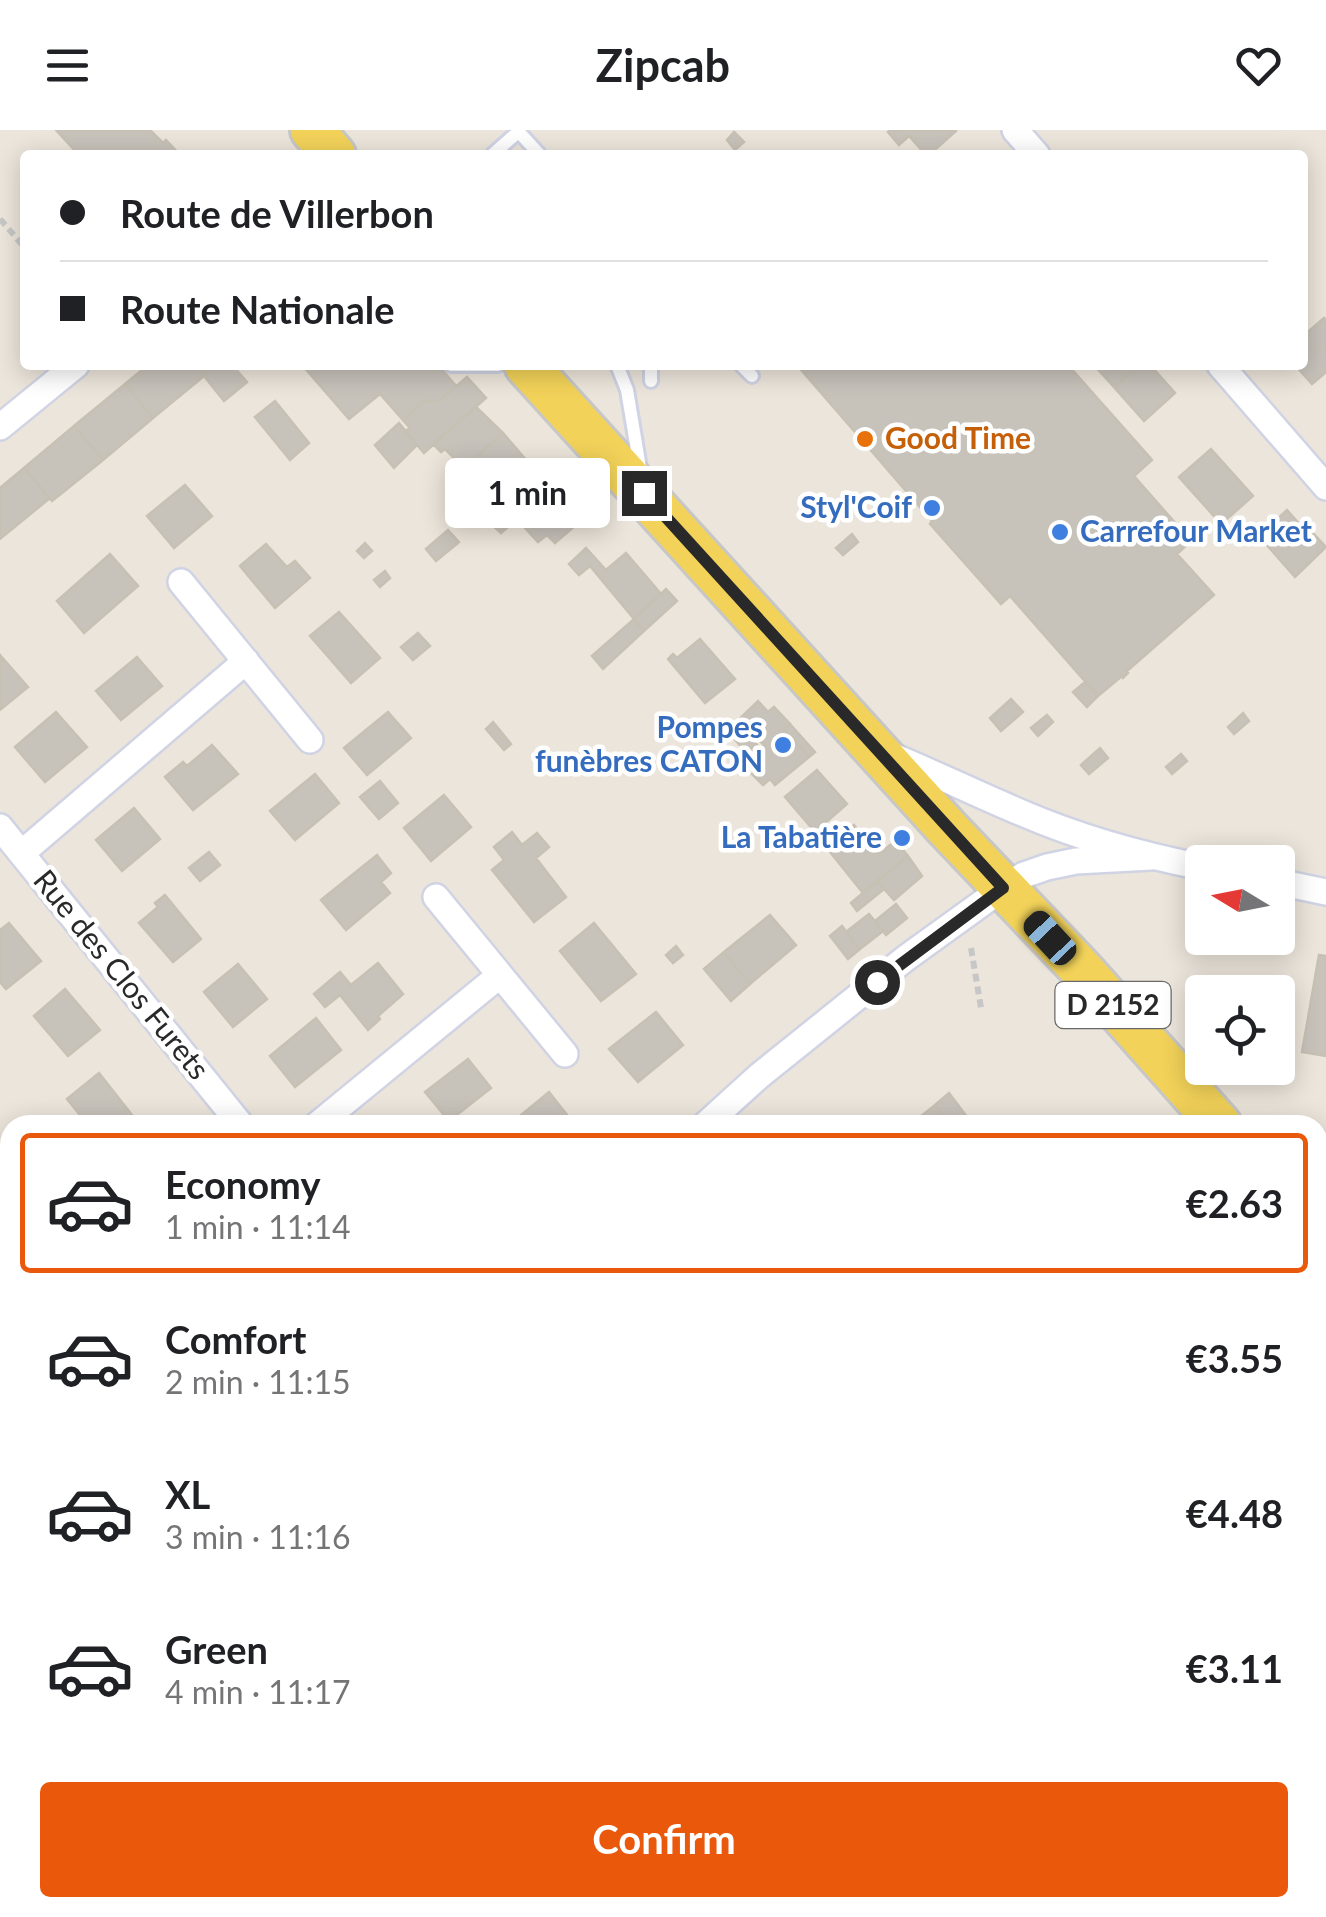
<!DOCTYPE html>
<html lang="en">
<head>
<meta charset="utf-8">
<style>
  :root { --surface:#fff; --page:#f2f2f2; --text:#202124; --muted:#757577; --line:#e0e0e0; --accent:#ea580c }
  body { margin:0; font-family:Lato,sans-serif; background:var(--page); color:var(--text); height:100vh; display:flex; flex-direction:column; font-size:38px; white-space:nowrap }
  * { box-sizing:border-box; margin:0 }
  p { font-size:32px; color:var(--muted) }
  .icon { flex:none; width:55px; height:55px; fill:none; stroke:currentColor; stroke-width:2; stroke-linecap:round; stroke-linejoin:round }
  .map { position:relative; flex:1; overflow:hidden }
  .details { position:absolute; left:0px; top:985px; width:1328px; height:802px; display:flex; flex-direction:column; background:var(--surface); border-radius:30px 30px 0 0; box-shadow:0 5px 25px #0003 }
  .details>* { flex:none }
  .guide { position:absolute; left:20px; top:20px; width:1288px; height:220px; border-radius:10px; box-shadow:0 5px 25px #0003; display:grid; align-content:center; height:220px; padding:0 40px; background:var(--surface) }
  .needle { width:65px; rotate:280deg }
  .tools { position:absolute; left:1185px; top:715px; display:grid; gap:20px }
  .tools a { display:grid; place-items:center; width:110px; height:110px; border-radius:10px; background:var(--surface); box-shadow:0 5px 25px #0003; font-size:50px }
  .end { position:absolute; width:45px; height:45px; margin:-22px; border:12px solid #292929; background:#fff; box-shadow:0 0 0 5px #fff }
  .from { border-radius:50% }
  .bubble { position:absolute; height:70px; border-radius:10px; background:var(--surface); box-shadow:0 5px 25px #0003; font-size:32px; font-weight:700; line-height:70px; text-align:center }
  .car { position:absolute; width:30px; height:60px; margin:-30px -15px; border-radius:12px; box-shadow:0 0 8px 2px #0007; background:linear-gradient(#222 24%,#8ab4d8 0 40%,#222 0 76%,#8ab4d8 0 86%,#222 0) }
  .guide b { display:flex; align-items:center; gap:35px; height:95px; font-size:38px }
  .guide b+b { border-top:2px solid var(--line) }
  .guide i { width:25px; height:25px; background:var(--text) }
  ul { padding:18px 0 0; list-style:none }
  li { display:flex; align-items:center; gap:30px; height:140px; margin:0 20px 15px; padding:0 20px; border:5px solid transparent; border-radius:10px }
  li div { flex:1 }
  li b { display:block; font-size:38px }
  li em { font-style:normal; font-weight:700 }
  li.active { border-color:var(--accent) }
  li>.icon { width:90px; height:90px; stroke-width:1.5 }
  .primary-button { display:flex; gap:20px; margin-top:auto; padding:20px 40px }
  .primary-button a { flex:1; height:115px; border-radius:10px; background:var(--accent); color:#fff; font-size:40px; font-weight:700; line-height:115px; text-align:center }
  header { display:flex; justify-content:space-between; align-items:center; height:130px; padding:0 40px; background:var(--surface); font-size:45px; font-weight:700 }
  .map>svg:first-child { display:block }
  .medical { fill:#f3d8d8 }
  .green { fill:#aee496 }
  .building { fill:#c7c2ba; stroke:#c7c1b4; stroke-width:2.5 }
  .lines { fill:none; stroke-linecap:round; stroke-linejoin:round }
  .lane-casing { stroke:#d0d3e3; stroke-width:18 }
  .street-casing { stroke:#d0d3e3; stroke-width:30 }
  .primary-casing { stroke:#c7c7c7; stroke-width:48 }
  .highway-casing { stroke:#c7c7c7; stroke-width:52 }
  .path { stroke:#c7c7c7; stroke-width:6; stroke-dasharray:8 5; stroke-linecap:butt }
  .lane { stroke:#fff; stroke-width:12 }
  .street { stroke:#fff; stroke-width:25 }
  .primary { stroke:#f2d259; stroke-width:42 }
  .highway { stroke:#ffa152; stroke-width:48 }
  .route { stroke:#292929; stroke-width:12 }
  .food-dot { fill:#e8710a; stroke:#fff; stroke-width:4 }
  .shop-dot { fill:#3f7fe0; stroke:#fff; stroke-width:4 }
  .labels { text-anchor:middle; stroke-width:9; stroke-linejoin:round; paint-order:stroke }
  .shield { fill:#fff; stroke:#696969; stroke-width:2.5 }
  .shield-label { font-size:28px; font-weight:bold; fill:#292929 }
  .food-label { font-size:30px; font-weight:bold; fill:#c56008; stroke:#fff; text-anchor:start }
  .shop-label { font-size:30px; font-weight:bold; fill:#366cbe; stroke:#fff; text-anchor:end }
  .street-label { font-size:30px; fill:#292929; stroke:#fff }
</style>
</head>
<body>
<header><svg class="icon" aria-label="menu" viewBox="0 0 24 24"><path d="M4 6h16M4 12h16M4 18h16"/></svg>Zipcab<svg class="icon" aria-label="heart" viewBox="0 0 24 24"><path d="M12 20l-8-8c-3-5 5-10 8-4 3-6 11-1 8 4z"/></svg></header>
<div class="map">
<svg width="1326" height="1787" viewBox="0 0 1326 1787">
  <rect width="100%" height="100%" fill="#ece5db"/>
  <!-- medical -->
  <path class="medical" d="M397,1778H852L868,1787H379Z"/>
  <!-- green -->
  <path class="green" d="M10,1695V1778H30L14,1787H0V1701Z
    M336,1778H397L379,1787H316Z"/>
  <!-- building -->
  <path class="building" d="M56,0H150L163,13L166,10L180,25H79Z
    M890,0H955L956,1L929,25H926L909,6L899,15L888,2Z
    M734,2L744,12L735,20L727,10Z
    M1324,188L1326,190V242L1312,254L1295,235H1302V207Z
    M148,235H195L204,246L153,288L125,254Z
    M195,235H217L204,246Z
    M217,235H232L247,252L224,271L204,246Z
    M438,235L456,256L439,271H424L403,290L380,264L349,289L303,236Z
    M797,235H1068L1152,330L1134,346L1191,411L1177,424L1214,465L1127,541L1128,543L1123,548L1122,546L1098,566L1010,466L1001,474L930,394L932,391Z
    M1094,235H1139L1114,257Z
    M1139,235H1150L1175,263L1144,291L1114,257Z
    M467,247L486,268L424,323L405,301L410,298L403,290L424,271H439Z
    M125,254L153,288L103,330L74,296Z
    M275,271L309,313L290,330L255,287Z
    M476,277L503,303L464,338L445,319L441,322L433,314Z
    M399,293L417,315L394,338L375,315Z
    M74,296L103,330L52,371L24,338Z
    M503,303L528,332L484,370L476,361L481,356L464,338Z
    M1211,319L1253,366L1221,394L1179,347Z
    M24,338L50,368L0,409V358Z
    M540,345L573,381L568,386L576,395L555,413L547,405L538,412L504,375Z
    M185,355L212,386L174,418L147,386Z
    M504,375L517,389L501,403L487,390Z
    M1287,380L1310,406L1313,403L1326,417L1295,447L1259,406Z
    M448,400L459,412L436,431L426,419Z
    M852,404L858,412L843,425L836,418Z
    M365,413L372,421L364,428L357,421Z
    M266,414L287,437L295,431L310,448L275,478L240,436Z
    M586,418L606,440L626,423L661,464L634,489L590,436L579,445L569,434Z
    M110,424L138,456L84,503L57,471Z
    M385,441L390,448L380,457L374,450Z
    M666,459L677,471L644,501L634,489Z
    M339,482L380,528L351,553L310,506Z
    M634,489L644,501L603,539L592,526Z
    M418,503L430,516L413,530L401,517Z
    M700,509L735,549L705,573L668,529L673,524L677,528Z
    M0,525L28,557L0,580Z
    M137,527L162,556L121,590L96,561Z
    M1085,552L1098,566L1087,577L1073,562Z
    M1011,569L1023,582L1001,601L990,588Z
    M758,571L768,582L774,577L790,594L784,599L809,627L775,655L770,649L763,655L752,644L767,630L758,621L764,615L757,608L754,611L757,615L748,624L727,601Z
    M56,582L87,617L45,652L15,617Z
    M388,582L411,608L367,645L344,618Z
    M1243,583L1249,591L1234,604L1228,597Z
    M1047,585L1053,592L1038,606L1031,598Z
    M493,592L511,614L504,620L486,599Z
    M790,594L815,622L809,627L784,599Z
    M212,615L238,644L193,680L165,647L183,632L187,636Z
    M1100,618L1108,628L1089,644L1081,635Z
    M1181,624L1187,631L1172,644L1166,637Z
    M817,640L847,674L815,702L785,667Z
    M315,644L339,673L295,710L270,681Z
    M380,651L398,673L379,689L360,667Z
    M444,665L471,697L431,731L404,698Z
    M134,678L160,709L122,741L96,710Z
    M854,695L878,724L896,711L908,726L863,763L826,717Z
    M512,702L522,715L537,703L549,717L536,728L566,767L534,792L492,740L504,730L494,717Z
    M209,722L220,735L200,751L189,738Z
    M377,725L391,743L381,752L390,763L346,800L321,770Z
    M908,726L922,746L894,770L877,751Z
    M877,751L884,759L857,781L851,773Z
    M165,765L201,809L173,832L139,793L158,777L155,773Z
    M896,774L907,788L886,805L875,791Z
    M869,784L883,801L860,819L846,802Z
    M770,785L796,815L750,854L724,822Z
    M9,793L41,831L6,859L0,852V800Z
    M594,793L636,844L601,871L560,821Z
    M842,796L860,819L848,829L830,806Z
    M676,816L683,825L673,833L666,825Z
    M724,822L750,854L731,871L704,839Z
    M1319,825L1326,826V926L1302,922Z
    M378,833L403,864L378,886L380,889L368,900L340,865L325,877L314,864L340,842L351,855Z
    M238,834L267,869L233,897L204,862Z
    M65,859L100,900L68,926L34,886Z
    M656,882L683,915L638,952L609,919Z
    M316,888L341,920L295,957L270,926Z
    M468,929L491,958L449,991L425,962Z
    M99,943L132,985L119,995H88L67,969Z
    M549,962L575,995H509Z
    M949,963L973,995H950L935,975Z
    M935,975L950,995H910Z
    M1326,1376V1530H1318V1440Z
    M684,1778H758L766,1787H672Z
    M1013,1778H1052L1060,1787H1010L1006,1784Z
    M1161,1778H1245L1253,1786L1162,1787L1156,1781Z"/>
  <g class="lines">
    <!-- lane casing -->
    <g class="lane-casing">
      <path id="lane" d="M517,0L540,25
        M492,25L518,2
        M451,235H498
        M617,235L627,260L641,344
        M741,235L752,246
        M651,251V235"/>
    </g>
    <!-- street casing -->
    <g class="street-casing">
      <path id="street" d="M1015,0L1037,25
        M1220,235L1326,357
        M0,297L76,235
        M181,452L310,610
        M893,626C936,644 979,665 1022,683C1080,708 1141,725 1202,737
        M0,697L241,995
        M23,722L246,531
        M1278,752L1326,762
        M436,767L565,924
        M317,995L500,845
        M705,995L759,946L906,828L1003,758L1024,745L1047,737L1076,731L1151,727
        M0,1208L10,1212
        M915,1778L932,1787"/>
    </g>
    <!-- primary casing -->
    <g class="primary-casing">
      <path id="primary" d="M312,0L334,25
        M526,235L947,698L1082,840L1220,995
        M1318,1243L1326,1239
        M269,1787L288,1778"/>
    </g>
    <!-- highway casing -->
    <g class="highway-casing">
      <path id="highway" d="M1318,1096L1326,1093
        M1318,1140L1326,1136
        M85,1787L102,1778
        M165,1787L181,1778"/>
    </g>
    <!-- path -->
    <path class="path" d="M0,89L25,118
      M971,818L981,878"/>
    <!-- lane -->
    <use href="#lane" class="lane"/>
    <!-- street -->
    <use href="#street" class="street"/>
    <!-- primary -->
    <use href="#primary" class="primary"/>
    <!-- highway -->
    <use href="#highway" class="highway"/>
  </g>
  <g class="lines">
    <!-- route -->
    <path class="route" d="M644,363L1003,758L877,852"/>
  </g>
  <!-- markers -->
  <circle class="food-dot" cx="865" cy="309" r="10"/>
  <g class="shop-dot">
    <circle cx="932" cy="378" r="10"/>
    <circle cx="1060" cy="402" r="10"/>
    <circle cx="783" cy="615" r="10"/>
    <circle cx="902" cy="708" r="10"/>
  </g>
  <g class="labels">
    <!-- shield labels -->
    <rect class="shield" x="1055.5" y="852" width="115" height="46" rx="8"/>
    <g class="shield-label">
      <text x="1113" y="885">D 2152</text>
    </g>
    <!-- food labels -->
    <g class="food-label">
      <text x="885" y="319">Good Time</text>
    </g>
    <!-- shop labels -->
    <g class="shop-label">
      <text x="912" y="388">Styl'Coif</text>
      <text x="1080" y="412" text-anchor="start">Carrefour Market</text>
      <text x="763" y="608">Pompes<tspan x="763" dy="34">funèbres CATON</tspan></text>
      <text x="882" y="718">La Tabatière</text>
    </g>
    <!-- street labels -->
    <g class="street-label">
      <text transform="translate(121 845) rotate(51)" y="10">Rue des Clos Furets</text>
    </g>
  </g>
</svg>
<div class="tools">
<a><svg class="needle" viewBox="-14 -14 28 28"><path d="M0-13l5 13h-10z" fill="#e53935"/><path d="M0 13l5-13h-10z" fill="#757577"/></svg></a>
<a><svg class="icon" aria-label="locate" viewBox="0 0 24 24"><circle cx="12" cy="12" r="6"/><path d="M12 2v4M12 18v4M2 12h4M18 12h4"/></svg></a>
</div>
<i class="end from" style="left:877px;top:852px"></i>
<i class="end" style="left:644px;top:363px"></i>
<div class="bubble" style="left:445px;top:328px;width:165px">1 min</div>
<i class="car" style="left:1050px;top:808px;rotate:317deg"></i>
<div class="guide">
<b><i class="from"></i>Route de Villerbon</b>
<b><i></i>Route Nationale</b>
</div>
<section class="details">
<ul>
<li class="active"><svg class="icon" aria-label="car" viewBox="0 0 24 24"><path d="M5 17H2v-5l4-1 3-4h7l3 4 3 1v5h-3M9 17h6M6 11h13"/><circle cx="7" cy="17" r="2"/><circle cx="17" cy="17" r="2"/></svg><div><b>Economy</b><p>1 min · 11:14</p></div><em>€2.63</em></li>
<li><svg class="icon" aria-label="car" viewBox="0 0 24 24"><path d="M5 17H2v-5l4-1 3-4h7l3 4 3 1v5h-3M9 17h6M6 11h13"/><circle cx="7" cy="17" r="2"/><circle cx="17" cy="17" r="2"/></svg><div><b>Comfort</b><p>2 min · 11:15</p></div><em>€3.55</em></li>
<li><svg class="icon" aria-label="car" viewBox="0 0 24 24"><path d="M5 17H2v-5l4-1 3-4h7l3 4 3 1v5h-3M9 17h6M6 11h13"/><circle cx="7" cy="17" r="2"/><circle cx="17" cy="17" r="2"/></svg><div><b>XL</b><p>3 min · 11:16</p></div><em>€4.48</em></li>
<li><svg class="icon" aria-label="car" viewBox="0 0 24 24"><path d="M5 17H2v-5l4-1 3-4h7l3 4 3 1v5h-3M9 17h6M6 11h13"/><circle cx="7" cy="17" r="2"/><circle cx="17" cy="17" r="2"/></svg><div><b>Green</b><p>4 min · 11:17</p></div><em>€3.11</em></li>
</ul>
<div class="primary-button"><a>Confirm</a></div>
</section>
</div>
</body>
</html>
